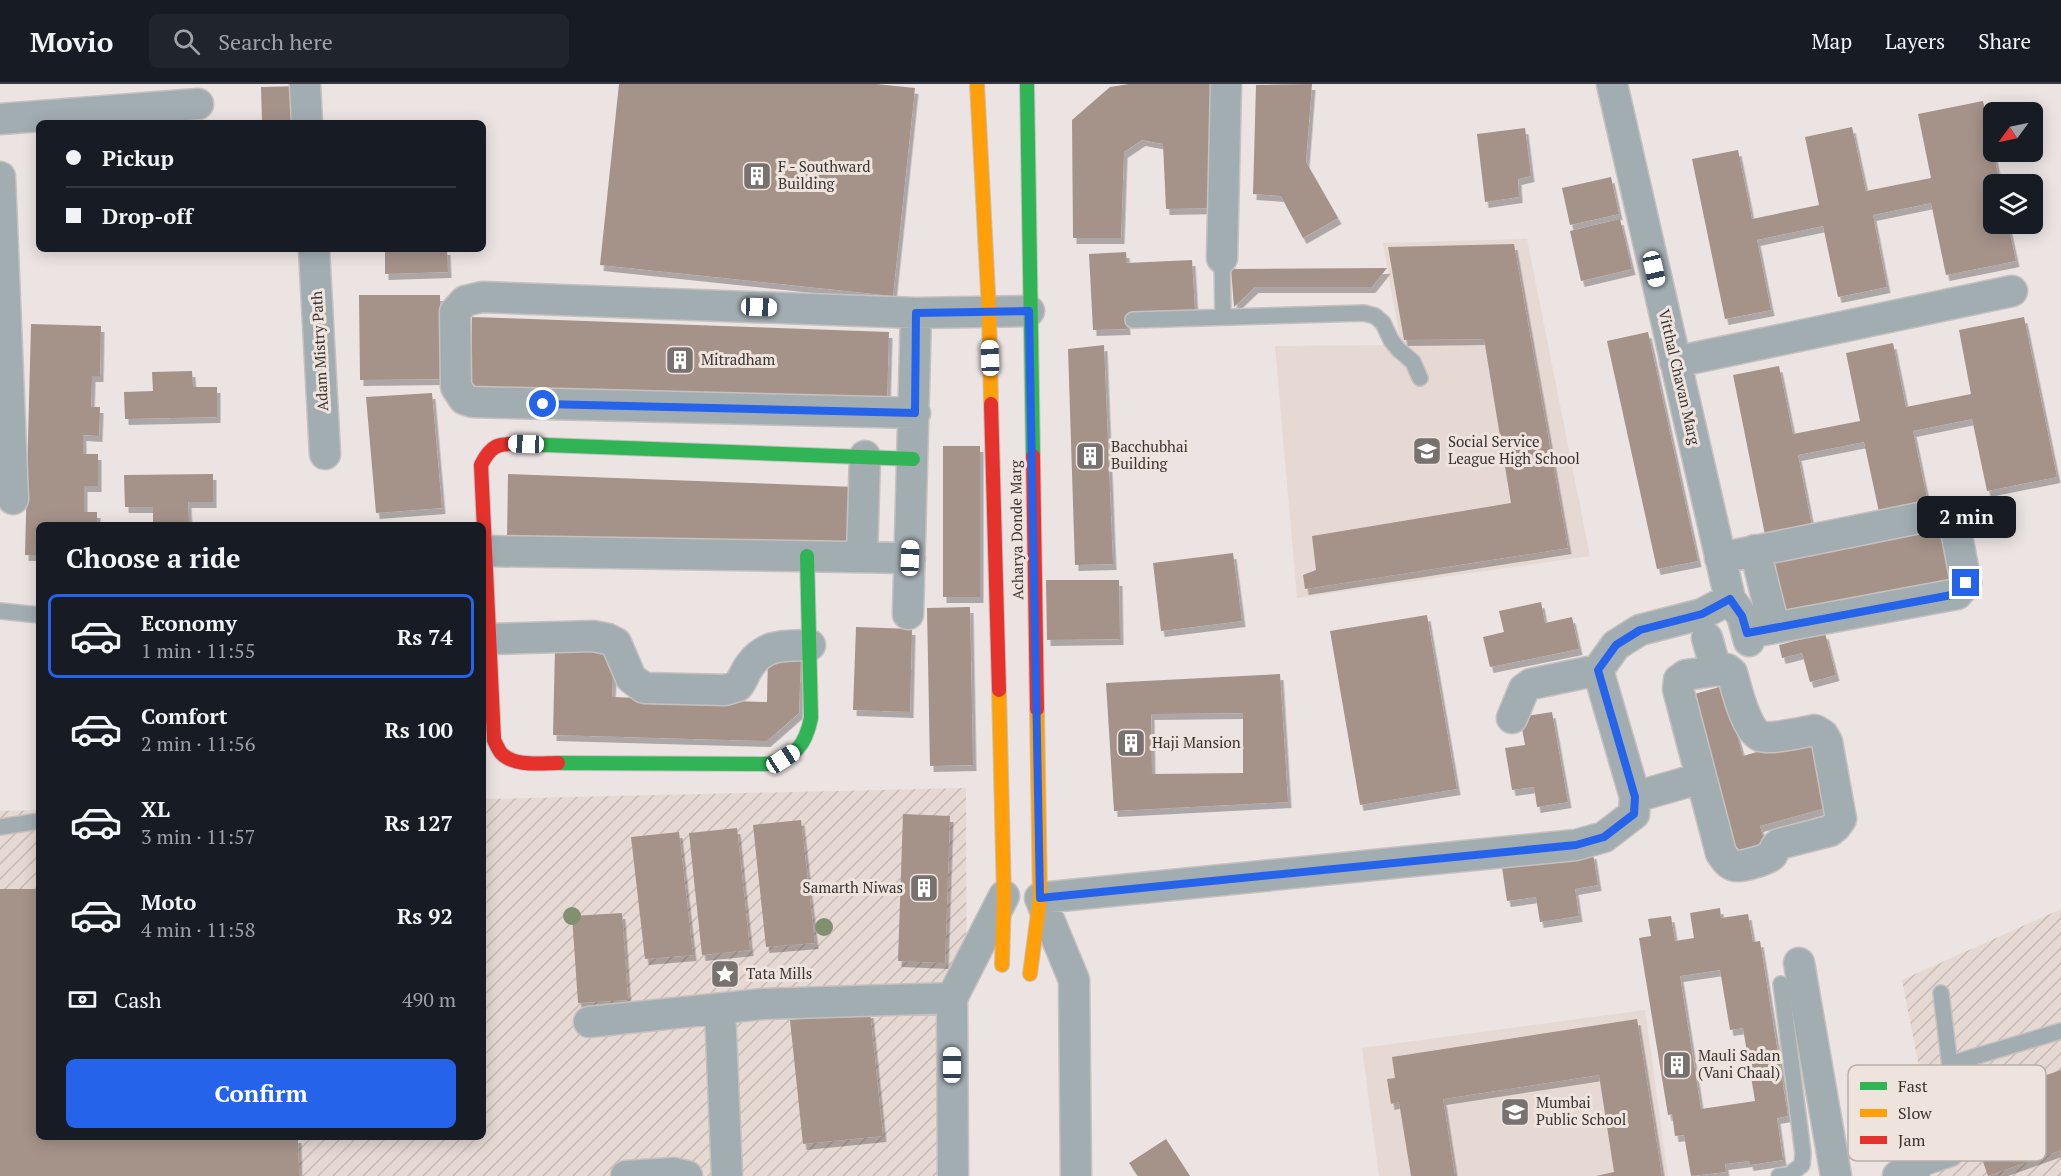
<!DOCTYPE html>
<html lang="en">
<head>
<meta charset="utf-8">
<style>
  :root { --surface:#171b24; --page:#20242c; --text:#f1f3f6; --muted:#9ea1a6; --line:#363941; --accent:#2563eb }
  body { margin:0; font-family:"PT Serif",serif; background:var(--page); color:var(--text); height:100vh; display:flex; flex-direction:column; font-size:22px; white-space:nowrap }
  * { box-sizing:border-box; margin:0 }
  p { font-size:20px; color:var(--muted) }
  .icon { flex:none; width:33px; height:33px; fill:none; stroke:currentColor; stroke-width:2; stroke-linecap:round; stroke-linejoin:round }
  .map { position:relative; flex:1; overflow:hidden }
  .details { position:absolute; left:36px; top:438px; width:450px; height:618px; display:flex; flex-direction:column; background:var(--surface); border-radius:9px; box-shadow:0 3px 15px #0003 }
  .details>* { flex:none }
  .top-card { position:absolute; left:36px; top:36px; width:450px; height:132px; border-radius:9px; box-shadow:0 3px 15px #0003; display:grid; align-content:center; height:132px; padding:0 30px; background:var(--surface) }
  .needle { width:39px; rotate:237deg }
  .fabs { position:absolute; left:1983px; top:18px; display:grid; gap:12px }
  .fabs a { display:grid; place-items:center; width:60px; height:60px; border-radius:9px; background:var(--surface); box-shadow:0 3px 15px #0003; font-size:30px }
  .end { position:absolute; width:27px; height:27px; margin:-14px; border:8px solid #2563eb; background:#fff; box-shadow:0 0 0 3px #fff }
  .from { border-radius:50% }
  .bubble { position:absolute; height:42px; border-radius:9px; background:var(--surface); box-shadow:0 3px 15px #0003; font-size:20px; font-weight:600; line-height:42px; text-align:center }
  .car { position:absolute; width:18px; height:36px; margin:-18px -9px; border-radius:8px; box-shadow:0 0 4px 2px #0007; background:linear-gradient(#fff 24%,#345 0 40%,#fff 0 76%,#345 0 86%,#fff 0) }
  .top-card b { display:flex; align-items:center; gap:21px; height:57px; font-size:22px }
  .top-card b+b { border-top:2px solid var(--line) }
  .top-card i { width:15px; height:15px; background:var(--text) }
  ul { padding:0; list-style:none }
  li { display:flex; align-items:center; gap:18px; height:84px; margin:0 12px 9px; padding:0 18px; border:3px solid transparent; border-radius:9px }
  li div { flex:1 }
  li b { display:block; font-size:22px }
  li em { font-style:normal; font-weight:600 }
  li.active { border-color:var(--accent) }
  li>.icon { width:54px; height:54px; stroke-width:1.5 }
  h2 { padding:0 30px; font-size:27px; line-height:72px }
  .pay { display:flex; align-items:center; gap:15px; height:66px; padding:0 30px; font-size:22px }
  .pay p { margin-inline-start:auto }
  .cta { display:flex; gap:12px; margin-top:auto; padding:12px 30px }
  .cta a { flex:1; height:69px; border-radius:9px; background:var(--accent); color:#fff; font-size:24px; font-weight:600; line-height:69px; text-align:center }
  header { display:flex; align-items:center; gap:36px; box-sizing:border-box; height:84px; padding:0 30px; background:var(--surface); border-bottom:2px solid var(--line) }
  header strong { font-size:28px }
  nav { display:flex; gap:33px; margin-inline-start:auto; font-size:21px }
  .search { width:420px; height:54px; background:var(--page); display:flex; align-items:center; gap:15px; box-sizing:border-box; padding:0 21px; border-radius:9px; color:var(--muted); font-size:22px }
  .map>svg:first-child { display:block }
  .built { fill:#e6d8d2 }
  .industrial { fill:url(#industrial-furrows) }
  .building { fill:#a5938a; fill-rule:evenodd; filter:url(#shadow) }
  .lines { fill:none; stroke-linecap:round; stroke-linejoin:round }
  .lane-casing { stroke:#c6c1bf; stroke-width:18 }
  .street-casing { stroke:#c6c1bf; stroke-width:33 }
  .fast-casing { stroke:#c6c1bf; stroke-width:16 }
  .slow-casing { stroke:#c6c1bf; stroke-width:16 }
  .jam-casing { stroke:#c6c1bf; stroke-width:16 }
  .lane { stroke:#a2adb2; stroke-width:15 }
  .street { stroke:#a2adb2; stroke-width:30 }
  .fast { stroke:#30b455; stroke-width:14 }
  .slow { stroke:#ff9f0a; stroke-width:14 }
  .jam { stroke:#e5322d; stroke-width:14 }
  .tree { fill:#838f71 }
  .route { stroke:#2563eb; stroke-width:8 }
  .labels { text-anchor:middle; stroke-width:6; stroke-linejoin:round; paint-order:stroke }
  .poi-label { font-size:15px; fill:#383331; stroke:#efe3de; text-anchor:start }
  .street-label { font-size:15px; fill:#383331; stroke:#efe3de }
  .key { fill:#efe3de; stroke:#b8aeaa; stroke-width:1.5 }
  .key-label { font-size:16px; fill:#383331 }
</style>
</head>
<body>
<header>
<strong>Movio</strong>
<div class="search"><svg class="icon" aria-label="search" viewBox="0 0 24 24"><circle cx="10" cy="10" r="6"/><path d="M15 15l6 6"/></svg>Search here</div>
<nav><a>Map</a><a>Layers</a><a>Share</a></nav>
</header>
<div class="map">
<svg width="2061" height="1092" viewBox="0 0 2061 1092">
  <defs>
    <pattern id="industrial-furrows" width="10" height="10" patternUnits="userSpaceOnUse" patternTransform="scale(1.5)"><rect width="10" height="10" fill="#e6d8d2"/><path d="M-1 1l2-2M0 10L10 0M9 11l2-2" fill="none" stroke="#c6bab5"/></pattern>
    <filter id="shadow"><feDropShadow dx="3.5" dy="6" stdDeviation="0" flood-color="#0004"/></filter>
  </defs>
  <rect width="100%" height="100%" fill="#ebe4e2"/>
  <!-- built -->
  <path class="built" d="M1527,155L1590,472L1297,514L1275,262L1401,261L1383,159Z
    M1645,926L1668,1092H1379L1362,964Z"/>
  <!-- industrial -->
  <path class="industrial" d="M966,704L967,1092H0V727L39,726V1053H483V715Z
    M2061,825V1092H1932L1940,1089L1902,896Z"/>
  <!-- building -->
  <path class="building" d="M619,0H876L915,4L893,212L600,181Z
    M1129,0H1212L1217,124L1166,125L1163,60L1142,56L1124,68L1121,154H1073L1072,36L1110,3Z
    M1312,0L1306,78L1338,134L1303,154L1281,112L1253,110L1256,1Z
    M304,2L305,39H262L261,3Z
    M1983,17L2000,100H1994V140H2008L2016,177L1946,191L1931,119L1873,131L1887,203L1838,213L1823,142L1757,156L1771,226L1725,235L1692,75L1738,66L1752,135L1819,121L1805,53L1852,43L1866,107L1931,94L1918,30Z
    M1525,44L1531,92L1518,95L1519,113L1485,118L1477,50Z
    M1611,93L1619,130L1570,141L1562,104Z
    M1620,135L1632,185L1581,197L1570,147Z
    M1514,160L1568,464L1305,505L1303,491L1316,486L1312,452L1511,419L1484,255L1404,256L1388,163Z
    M385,165H447L448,188L385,190Z
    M1126,168L1127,179L1192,176L1195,226L1126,230L1127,245L1093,246L1089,170Z
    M1387,184L1372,203H1255L1234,223L1231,185Z
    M359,211H440L441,295L360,296Z
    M472,233L889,248L887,319L470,304Z
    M2024,233L2057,393L1987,407L1972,335L1913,347L1928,419L1879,428L1864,358L1798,371L1812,442L1765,451L1733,291L1779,282L1793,350L1860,337L1846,269L1893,259L1906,323L1971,310L1959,246Z
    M31,240L101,242L100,292H92L91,323H100L99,352L83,351V370H98V402H84V428H97V441H39V471H25Z
    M1648,248L1698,477L1657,485L1607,257Z
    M1104,261L1113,480L1075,481L1068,265Z
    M192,287L193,303H217V333L125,335L124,308L153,307L152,288Z
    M432,309L442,424L376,429L366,313Z
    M943,362H980V513H943Z
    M213,390V418H188L189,441H153V423H125L124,391Z
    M508,390L855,403L853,468L507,455Z
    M1944,435L1955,501L1775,533L1760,473Z
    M1233,469L1242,537L1161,547L1153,479Z
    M1046,496H1119L1120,555L1047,556Z
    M1541,518L1545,539L1572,533L1579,565L1490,583L1483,553L1504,548L1499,527Z
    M970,523L973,681L930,682L927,524Z
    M1427,531L1457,705L1360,721L1330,547Z
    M856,543L912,545L910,628L853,626Z
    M1825,549L1836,591L1810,598L1802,569L1782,574L1779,561Z
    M555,563L614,565L612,613L767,618L768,569L801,570L799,629L767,657L553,651Z
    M1280,590L1288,718L1114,727L1106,599ZM1243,629V689L1152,690L1151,630Z
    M1723,602L1743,672L1809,653L1829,723L1760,742L1767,766L1734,775L1687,612Z
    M1552,628L1568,718L1537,723L1534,703L1512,706L1505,664L1525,661L1520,633Z
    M903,730L950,732L945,879L898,877Z
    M801,736L815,859L766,863L753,741Z
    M737,744L750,866L702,871L689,749Z
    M679,748L693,871L645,875L631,753Z
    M1593,769L1598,801L1575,805L1579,832L1540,838L1536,813L1507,817L1502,783Z
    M0,805H39V1053H298L299,1092H0Z
    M1720,824L1721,834L1748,830L1753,858L1760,857L1788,1032L1777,1034L1783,1076L1750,1081L1749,1077L1725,1080L1726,1088L1691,1092L1684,1051L1675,1052L1672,1030L1668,1031L1639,854L1651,852L1648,835L1671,832L1675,857L1694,854L1690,829ZM1720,886L1730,946L1743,944L1755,1017L1701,1025L1680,892Z
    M622,829L628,916L578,919L572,832Z
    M870,928L883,1052L803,1060L790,936Z
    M1637,935L1662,1092H1596L1614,1088L1599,991L1443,1015L1455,1092H1411L1399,1018L1391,1020L1387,995L1395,994L1392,973Z
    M2061,986V1066L1988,1092L1963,1020Z
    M1166,1055L1190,1092H1138L1129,1079Z"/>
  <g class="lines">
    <!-- lane casing -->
    <g class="lane-casing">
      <path id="lane" d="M1222,174L1223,233
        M1133,236L1364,229L1375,232L1383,239L1391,256L1398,265L1413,278L1420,294
        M0,527L39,531
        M0,743L39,737
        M1950,980L2061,947
        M1915,1087L1953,1074L1960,1064L1941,909
        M1779,1092L1789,1091L1802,1081L1803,1069L1781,900"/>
    </g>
    <!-- street casing -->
    <g class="street-casing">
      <path id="street" d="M305,0L307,39
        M1612,0L1730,515L1742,532L1749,557
        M0,35L198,20
        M0,93L13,415
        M314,165L325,370
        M1222,174L1226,0
        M1675,278L2012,207
        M915,329L473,318L464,315L456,303L455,228L465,217L482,213L916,229L1029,227
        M1755,466L1774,543
        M486,467L910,474
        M862,473L865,372
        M1720,474L1944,429L1951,431L1954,436L1966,499L1957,510L1747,549
        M908,530L916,229
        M1707,554L1716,586
        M489,555L593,552L608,555L616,559L631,594L644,604L725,606L738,602C743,595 745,588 750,581C766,559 785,562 810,561
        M1727,585L1732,589C1736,603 1746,646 1760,652C1771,656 1803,648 1815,646L1823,651L1827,658L1841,735L1836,742L1830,747L1779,760C1774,764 1775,766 1772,771C1768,776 1741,783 1735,782C1728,780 1725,775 1721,769L1678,605L1679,596L1686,591Z
        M1512,634L1524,605L1531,600L1598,586
        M1635,713L1701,694
        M1799,879L1836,1092
        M720,925L727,1092
        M589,938L763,920L952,914
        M626,1092L674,1089L687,1092
        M953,1092L952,914L1004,812
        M1076,1092L1074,896L1040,814L1576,761L1604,753L1634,730L1635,713L1598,586L1616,561L1640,546L1702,530L1730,515
        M1898,1092L1915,1087"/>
    </g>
    <!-- fast casing -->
    <g class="fast-casing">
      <path id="fast" d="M1027,0L1033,372
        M520,360L913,375
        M558,679L768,680C796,671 805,663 811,634L807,472"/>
    </g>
    <!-- slow casing -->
    <g class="slow-casing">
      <path id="slow" d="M977,0L989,227L991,320
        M999,606L1004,812L1002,881
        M1030,890L1040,814L1037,625"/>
    </g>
    <!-- jam casing -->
    <g class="jam-casing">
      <path id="jam" d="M991,320L999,606
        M520,360C498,359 491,361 481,381L494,656C496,660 498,665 501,669C514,683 541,679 558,679
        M1033,372L1037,625"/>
    </g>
    <!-- lane -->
    <use href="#lane" class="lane"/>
    <!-- street -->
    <use href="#street" class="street"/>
    <!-- fast -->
    <use href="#fast" class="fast"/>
    <!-- slow -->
    <use href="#slow" class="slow"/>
    <!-- jam -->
    <use href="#jam" class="jam"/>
  </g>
  <!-- trees -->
  <g class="tree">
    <circle cx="572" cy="832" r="9"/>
    <circle cx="824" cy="843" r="9"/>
  </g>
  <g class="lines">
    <!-- route -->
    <path class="route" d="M543,320L915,329L916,229L1029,227L1040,814L1576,761L1604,753L1634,730L1635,713L1598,586L1616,561L1640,546L1702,530L1730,515L1742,532L1747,549L1957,510L1966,499"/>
  </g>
  <!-- icons -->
  <defs>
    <g id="building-square" transform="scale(1.5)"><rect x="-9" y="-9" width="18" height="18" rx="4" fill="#77716f" stroke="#efe3de"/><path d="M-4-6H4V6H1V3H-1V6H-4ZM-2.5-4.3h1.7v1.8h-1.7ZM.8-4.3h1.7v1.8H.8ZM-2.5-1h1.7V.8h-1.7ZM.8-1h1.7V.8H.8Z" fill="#fff"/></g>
    <g id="school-square" transform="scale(1.5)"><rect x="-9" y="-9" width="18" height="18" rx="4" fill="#77716f" stroke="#efe3de"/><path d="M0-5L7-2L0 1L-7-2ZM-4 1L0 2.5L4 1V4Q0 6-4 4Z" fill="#fff"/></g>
    <g id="sight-square" transform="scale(1.5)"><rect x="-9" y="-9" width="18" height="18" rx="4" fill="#77716f" stroke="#efe3de"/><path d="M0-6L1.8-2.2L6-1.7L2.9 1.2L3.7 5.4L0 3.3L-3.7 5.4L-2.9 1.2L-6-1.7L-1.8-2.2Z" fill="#fff"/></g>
  </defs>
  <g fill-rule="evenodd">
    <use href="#building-square" x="757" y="92"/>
    <use href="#building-square" x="680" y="276"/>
    <use href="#school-square" x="1427" y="367"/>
    <use href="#building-square" x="1090" y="372"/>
    <use href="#building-square" x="1131" y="659"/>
    <use href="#building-square" x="924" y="804"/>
    <use href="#sight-square" x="725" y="890"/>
    <use href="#building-square" x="1677" y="981"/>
    <use href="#school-square" x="1515" y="1028"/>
  </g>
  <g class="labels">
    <!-- poi labels -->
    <g class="poi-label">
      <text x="778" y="88">F - Southward<tspan x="778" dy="17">Building</tspan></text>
      <text x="701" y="281">Mitradham</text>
      <text x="1448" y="363">Social Service<tspan x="1448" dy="17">League High School</tspan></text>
      <text x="1111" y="368">Bacchubhai<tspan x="1111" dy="17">Building</tspan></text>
      <text x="1152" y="664">Haji Mansion</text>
      <text x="903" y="809" text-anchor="end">Samarth Niwas</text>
      <text x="746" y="895">Tata Mills</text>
      <text x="1698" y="977">Mauli Sadan<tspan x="1698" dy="17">(Vani Chaal)</tspan></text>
      <text x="1536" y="1024">Mumbai<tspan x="1536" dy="17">Public School</tspan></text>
    </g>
    <!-- street labels -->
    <g class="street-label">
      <text transform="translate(320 267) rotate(-93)" y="5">Adam Mistry Path</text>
      <text transform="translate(1679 293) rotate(77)" y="5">Vitthal Chavan Marg</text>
      <text transform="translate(1017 446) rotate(-91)" y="5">Acharya Donde Marg</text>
    </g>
  </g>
  <!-- legend -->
  <rect x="1848" y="981" width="198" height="96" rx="9" class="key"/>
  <rect x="1860" y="998" width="27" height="8" fill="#30b455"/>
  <rect x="1860" y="1025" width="27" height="8" fill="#ff9f0a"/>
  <rect x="1860" y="1052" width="27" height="8" fill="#e5322d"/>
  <g class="key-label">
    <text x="1898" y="1008">Fast</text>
    <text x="1898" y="1035">Slow</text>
    <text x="1898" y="1062">Jam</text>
  </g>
</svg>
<div class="fabs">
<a><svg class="needle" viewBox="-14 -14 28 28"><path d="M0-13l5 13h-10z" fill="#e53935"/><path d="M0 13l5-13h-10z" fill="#9ea1a6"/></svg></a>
<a><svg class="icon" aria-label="layers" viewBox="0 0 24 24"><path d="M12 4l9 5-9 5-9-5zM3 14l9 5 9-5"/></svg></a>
</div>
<i class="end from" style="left:543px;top:320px"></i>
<i class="end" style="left:1966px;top:499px"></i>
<div class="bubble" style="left:1917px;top:412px;width:99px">2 min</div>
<i class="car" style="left:1654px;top:185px;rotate:167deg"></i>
<i class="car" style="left:759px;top:223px;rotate:92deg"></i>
<i class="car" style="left:990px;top:274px;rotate:358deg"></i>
<i class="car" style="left:526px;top:360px;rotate:272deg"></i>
<i class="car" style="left:910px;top:474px;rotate:2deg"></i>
<i class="car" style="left:783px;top:675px;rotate:57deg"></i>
<i class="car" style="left:952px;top:981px;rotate:0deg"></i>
<div class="top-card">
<b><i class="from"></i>Pickup</b>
<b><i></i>Drop-off</b>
</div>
<section class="details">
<h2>Choose a ride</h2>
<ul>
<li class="active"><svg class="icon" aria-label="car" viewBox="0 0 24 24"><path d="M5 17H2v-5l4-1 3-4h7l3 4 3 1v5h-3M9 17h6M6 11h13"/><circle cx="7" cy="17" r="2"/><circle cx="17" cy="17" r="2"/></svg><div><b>Economy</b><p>1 min · 11:55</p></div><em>Rs 74</em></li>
<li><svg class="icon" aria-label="car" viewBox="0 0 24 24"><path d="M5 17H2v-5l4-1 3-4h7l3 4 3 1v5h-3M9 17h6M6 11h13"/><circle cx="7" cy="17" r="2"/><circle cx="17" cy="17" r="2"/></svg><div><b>Comfort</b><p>2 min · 11:56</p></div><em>Rs 100</em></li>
<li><svg class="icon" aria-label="car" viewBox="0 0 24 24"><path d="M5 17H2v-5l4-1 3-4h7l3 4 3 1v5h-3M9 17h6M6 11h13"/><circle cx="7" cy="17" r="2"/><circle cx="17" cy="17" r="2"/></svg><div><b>XL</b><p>3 min · 11:57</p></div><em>Rs 127</em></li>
<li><svg class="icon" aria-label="car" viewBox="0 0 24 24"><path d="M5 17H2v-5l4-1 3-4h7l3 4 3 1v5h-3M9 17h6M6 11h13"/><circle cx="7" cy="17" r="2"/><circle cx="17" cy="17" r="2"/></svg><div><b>Moto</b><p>4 min · 11:58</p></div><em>Rs 92</em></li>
</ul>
<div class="pay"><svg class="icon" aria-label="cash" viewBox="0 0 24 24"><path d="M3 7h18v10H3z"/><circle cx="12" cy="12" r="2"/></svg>Cash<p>490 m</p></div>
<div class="cta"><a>Confirm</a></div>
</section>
</div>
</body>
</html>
